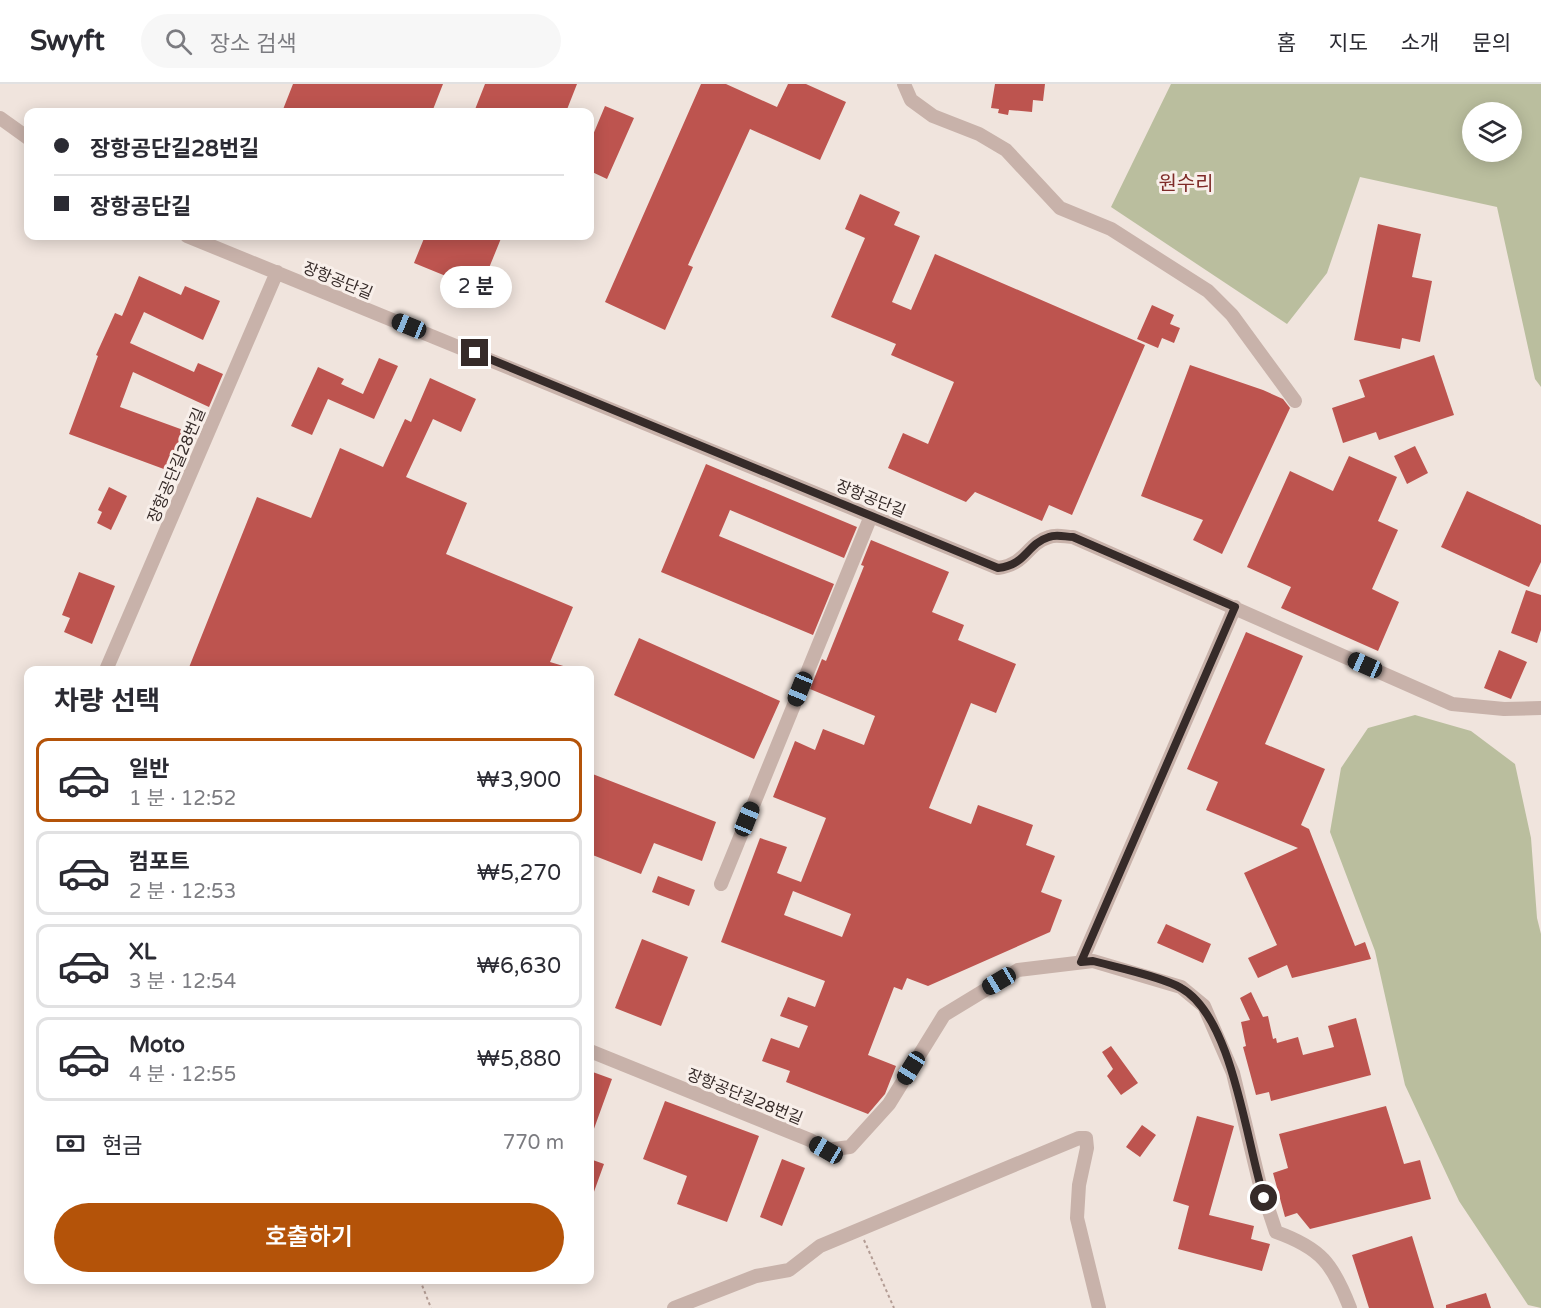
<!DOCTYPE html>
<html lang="ko">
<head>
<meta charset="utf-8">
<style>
  :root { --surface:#fff; --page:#f7f7f7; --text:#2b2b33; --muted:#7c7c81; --line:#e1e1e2; --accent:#b45309 }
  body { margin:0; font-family:"Varela Round","Noto Sans KR",sans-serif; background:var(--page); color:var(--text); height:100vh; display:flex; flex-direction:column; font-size:22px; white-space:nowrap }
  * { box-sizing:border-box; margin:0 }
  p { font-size:20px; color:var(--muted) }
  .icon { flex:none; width:33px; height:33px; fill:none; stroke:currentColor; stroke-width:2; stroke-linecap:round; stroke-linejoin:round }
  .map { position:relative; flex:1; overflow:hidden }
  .details { position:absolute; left:24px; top:582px; width:570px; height:618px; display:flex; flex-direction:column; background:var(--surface); border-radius:12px; box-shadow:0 3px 15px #0003 }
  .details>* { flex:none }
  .guide { position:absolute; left:24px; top:24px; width:570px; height:132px; border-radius:12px; box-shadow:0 3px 15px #0003; display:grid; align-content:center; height:132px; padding:0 30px; background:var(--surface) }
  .tools { position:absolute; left:1462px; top:18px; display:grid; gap:12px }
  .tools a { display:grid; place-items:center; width:60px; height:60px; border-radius:50%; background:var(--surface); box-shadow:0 3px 15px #0003; font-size:30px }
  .end { position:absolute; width:27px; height:27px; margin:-14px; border:8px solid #362b29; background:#fff; box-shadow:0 0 0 3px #fff }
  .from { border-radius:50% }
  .bubble { position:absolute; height:42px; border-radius:21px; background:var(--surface); box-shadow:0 3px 15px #0003; font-size:20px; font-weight:600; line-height:42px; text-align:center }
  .car { position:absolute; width:18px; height:36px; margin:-18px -9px; border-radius:8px; box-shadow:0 0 4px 2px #0007; background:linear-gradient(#222 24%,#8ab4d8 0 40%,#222 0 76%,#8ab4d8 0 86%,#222 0) }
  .guide b { display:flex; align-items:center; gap:21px; height:57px; font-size:22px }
  .guide b+b { border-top:2px solid var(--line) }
  .guide i { width:15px; height:15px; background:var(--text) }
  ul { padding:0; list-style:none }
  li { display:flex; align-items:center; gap:18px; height:84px; margin:0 12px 9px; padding:0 18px; border:3px solid var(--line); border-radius:12px }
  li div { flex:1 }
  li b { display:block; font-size:22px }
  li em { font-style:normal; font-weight:600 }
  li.current { border-color:var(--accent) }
  li>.icon { width:54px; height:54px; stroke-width:1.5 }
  h2 { padding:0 30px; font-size:27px; line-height:72px }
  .pay { display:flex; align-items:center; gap:15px; height:66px; padding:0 30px; font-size:22px }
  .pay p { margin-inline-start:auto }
  .cta { display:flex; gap:12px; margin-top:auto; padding:12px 30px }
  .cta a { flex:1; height:69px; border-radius:36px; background:var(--accent); color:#fff; font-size:24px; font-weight:600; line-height:69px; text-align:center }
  header { display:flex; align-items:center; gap:36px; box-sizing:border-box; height:84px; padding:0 30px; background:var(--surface); border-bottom:2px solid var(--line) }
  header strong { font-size:28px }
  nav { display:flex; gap:33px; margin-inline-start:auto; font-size:21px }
  .search { width:420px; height:54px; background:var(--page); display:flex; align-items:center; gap:15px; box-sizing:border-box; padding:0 21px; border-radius:33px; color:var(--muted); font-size:22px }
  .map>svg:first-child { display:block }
  .green { fill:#babe9e; fill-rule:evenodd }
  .building { fill:#bd544f; fill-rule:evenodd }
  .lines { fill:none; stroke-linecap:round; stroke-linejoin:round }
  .path { stroke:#b39c94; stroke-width:2; stroke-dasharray:3 3; stroke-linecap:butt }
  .minor { stroke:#c8b2aa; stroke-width:14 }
  .route { stroke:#362b29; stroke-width:8 }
  .labels { text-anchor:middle; stroke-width:6; stroke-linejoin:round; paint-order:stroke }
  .street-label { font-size:16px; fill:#362b29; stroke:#f8efea }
  .quarter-label { font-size:20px; fill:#7f2b28; stroke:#f8efea }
</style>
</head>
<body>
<header>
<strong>Swyft</strong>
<div class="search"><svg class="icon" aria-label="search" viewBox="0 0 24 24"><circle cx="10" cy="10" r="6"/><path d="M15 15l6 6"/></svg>장소 검색</div>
<nav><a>홈</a><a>지도</a><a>소개</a><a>문의</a></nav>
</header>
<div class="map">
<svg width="1541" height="1224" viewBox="0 0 1541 1224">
  <rect width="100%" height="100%" fill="#f0e4dd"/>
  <!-- green -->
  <path class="green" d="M1171,0H1541V303L1535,295L1497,123L1360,93L1327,189L1287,240L1111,123ZM1473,28H1512V68H1473Z
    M1415,631L1471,647L1515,680L1531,754L1537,834L1541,850V1224L1528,1221L1459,1117L1405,1001L1375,867L1330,748L1341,684L1368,644Z"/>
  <!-- building -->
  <path class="building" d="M293,0H443L432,28H282Z
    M485,0H577L566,28H474Z
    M701,0H726L777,23L788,0H806L846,18L820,76L750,45L688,181L693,183L665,246L605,218Z
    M995,0H1045L1043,17L1033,16L1032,28L1009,26L1008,31L998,29L999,25L991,24Z
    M605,22L634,34L607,95L590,87V58Z
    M860,110L900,128L894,141L920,152L892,218L911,226L935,170L1145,261L1072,431L1049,421L1042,437L975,408L966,418L888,384L903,349L928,360L954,298L891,271L896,260L831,233L865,154L845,145Z
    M1378,140L1421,150L1412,193L1432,197L1420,258L1402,254L1400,265L1354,256Z
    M425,152H502L480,206L414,179Z
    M139,192L181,211L185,202L220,217L203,256L144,228L130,259L194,288L198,279L223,290L209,323L133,288L120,323L197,351L180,391L69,350L98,272L96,271L115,229L122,232Z
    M1152,221L1174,231L1170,240L1180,244L1174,259L1162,254L1158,264L1137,255Z
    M1434,271L1454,331L1379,356L1376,348L1343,359L1332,324L1365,313L1359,296Z
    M379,274L398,282L374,335L328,315L312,351L291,342L318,283L344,295L341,300L363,310Z
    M1190,281L1263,306L1283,315L1290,324L1222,470L1193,456L1203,436L1141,412Z
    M430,294L476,315L461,348L433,335L406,393L467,419L446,470L573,523L550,578L570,584L569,586H188L257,413L311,434L340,364L383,383L405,335L411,338Z
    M1415,362L1428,389L1407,400L1394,372Z
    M1349,372L1397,393L1378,437L1398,446L1372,505L1399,518L1378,567L1281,524L1291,503L1247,483L1290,387L1333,407Z
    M706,380L857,443L844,474L730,426L719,452L834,500L813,551L661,488Z
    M109,403L127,412L111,446L97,439L102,428L98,426Z
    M1467,407L1541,441V478L1529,503L1441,463Z
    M871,456L949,488L932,528L964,541L958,556L1016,580L996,629L971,619L929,724L971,740L978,721L1033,741L1026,761L1055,772L1041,808L1062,816L1050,848L928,902L907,894L902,906L894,903L868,971L896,982L885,1010L868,1030L786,998L790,987L762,977L771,954L799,964L808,942L780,932L788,913L815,923L825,897L721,858L760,754L787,763L777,789L801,798L826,734L773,713L795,657L815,666L823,645L864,661L875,632L810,605L822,575L826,577L864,482L861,481ZM793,807L851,830L842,853L784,831Z
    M79,488L115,502L92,560L64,548L70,534L62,531Z
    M1526,506L1541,511V546L1537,559L1511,549Z
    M1246,548L1303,572L1265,660L1325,685L1301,741L1309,745L1355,862L1365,858L1371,875L1292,894L1287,881L1258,894L1248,874L1277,861L1244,789L1298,764L1206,726L1218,698L1187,685Z
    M639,554L780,617L754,675L614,611Z
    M1499,566L1527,578L1511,615L1484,604Z
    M590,689L716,738L702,777L654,759L641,790L590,770Z
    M658,792L695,806L689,822L652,808Z
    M1166,840L1211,860L1203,879L1157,859Z
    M642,855L688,873L661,942L615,924Z
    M1251,908L1263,933L1268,932L1273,955L1276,954L1277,959L1298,953L1303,971L1334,963L1328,942L1356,934L1371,991L1271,1017L1269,1008L1256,1011L1243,963L1246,962L1241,938L1250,936L1240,914Z
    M1111,962L1138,999L1121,1011L1107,992L1113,985L1102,968Z
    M590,987L612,995L591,1053H590Z
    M665,1017L759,1052L727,1138L677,1120L687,1092L643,1075Z
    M1386,1022L1404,1080L1420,1076L1431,1115L1310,1145L1297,1129L1285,1133L1273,1089L1288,1084L1279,1050Z
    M1197,1032L1234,1042L1209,1131L1254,1142L1251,1155L1270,1160L1262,1187L1178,1165L1189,1122L1173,1117Z
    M1142,1041L1156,1051L1140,1073L1126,1063Z
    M590,1075L604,1080L591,1116H590Z
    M782,1075L805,1084L782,1142L760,1133Z
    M1412,1152L1434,1224H1369L1352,1171Z
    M1486,1209L1491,1224H1446V1221Z"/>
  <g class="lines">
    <!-- path -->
    <path class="path" d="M864,1156L894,1224
      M420,1196L431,1224"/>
    <!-- minor -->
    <path class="minor" d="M904,0L911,16L933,32L979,50L1006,66L1060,124L1111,145L1208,207L1232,231L1295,317
      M0,34L28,54
      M187,152L998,484C1027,480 1026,460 1049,453C1056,450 1066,453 1073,453L1452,620L1504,625L1541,624
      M106,586L277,188
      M721,800L871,432
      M1081,878L1235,523
      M590,967L810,1056L826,1066L850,1063L889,1020L944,931L1018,886L1093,877L1181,903L1204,922L1233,989L1259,1097L1276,1148C1321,1164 1333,1180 1350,1224
      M674,1224L756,1192L789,1186L820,1162L1079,1054H1086L1087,1064L1079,1101L1077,1134L1099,1224"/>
  </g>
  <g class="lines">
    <!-- route -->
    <path class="route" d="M475,269L998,484C1027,481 1026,460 1049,453C1056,450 1066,453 1073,453L1235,523L1081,878L1093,877C1115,883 1163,893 1181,904C1233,933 1246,1058 1264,1114"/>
  </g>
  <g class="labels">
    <!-- street labels -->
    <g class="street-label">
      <text transform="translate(338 196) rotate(22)" y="6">장항공단길</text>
      <text transform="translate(176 381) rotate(-67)" y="6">장항공단길28번길</text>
      <text transform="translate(871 414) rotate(22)" y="6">장항공단길</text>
      <text transform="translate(745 1012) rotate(22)" y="6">장항공단길28번길</text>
    </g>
    <!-- quarter labels -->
    <g class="quarter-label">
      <text x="1186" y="106">원수리</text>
    </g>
  </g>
</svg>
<div class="tools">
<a><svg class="icon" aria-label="layers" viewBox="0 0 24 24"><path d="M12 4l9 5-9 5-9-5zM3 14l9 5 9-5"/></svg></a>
</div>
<i class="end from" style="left:1264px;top:1114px"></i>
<i class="end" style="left:475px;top:269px"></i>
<div class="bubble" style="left:440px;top:182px;width:72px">2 분</div>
<i class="car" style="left:409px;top:242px;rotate:292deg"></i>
<i class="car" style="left:1365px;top:581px;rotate:294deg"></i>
<i class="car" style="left:800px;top:605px;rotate:202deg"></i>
<i class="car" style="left:747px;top:735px;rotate:22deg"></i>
<i class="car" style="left:999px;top:897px;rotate:239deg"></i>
<i class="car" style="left:911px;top:984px;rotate:212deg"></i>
<i class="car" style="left:826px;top:1066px;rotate:300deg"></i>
<div class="guide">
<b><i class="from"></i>장항공단길28번길</b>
<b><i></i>장항공단길</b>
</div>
<section class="details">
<h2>차량 선택</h2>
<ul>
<li class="current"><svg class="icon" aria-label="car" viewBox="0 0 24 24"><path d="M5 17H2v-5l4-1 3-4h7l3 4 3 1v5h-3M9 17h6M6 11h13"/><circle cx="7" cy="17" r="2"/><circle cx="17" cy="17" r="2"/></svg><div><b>일반</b><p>1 분 · 12:52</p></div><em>₩3,900</em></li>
<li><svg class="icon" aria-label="car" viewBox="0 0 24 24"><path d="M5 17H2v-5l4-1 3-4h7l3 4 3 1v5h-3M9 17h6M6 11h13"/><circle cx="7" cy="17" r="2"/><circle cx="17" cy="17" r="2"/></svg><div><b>컴포트</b><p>2 분 · 12:53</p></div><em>₩5,270</em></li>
<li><svg class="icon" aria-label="car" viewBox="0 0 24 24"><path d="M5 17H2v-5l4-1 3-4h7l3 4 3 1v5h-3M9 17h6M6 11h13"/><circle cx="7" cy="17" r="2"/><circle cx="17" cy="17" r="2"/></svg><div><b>XL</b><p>3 분 · 12:54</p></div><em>₩6,630</em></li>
<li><svg class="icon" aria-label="car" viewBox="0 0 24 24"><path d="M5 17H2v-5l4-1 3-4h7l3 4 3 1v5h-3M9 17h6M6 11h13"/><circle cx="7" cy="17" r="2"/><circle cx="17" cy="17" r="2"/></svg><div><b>Moto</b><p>4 분 · 12:55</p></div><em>₩5,880</em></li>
</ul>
<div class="pay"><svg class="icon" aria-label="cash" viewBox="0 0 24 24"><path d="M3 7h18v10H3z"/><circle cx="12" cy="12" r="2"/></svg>현금<p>770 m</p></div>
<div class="cta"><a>호출하기</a></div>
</section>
</div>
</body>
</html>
